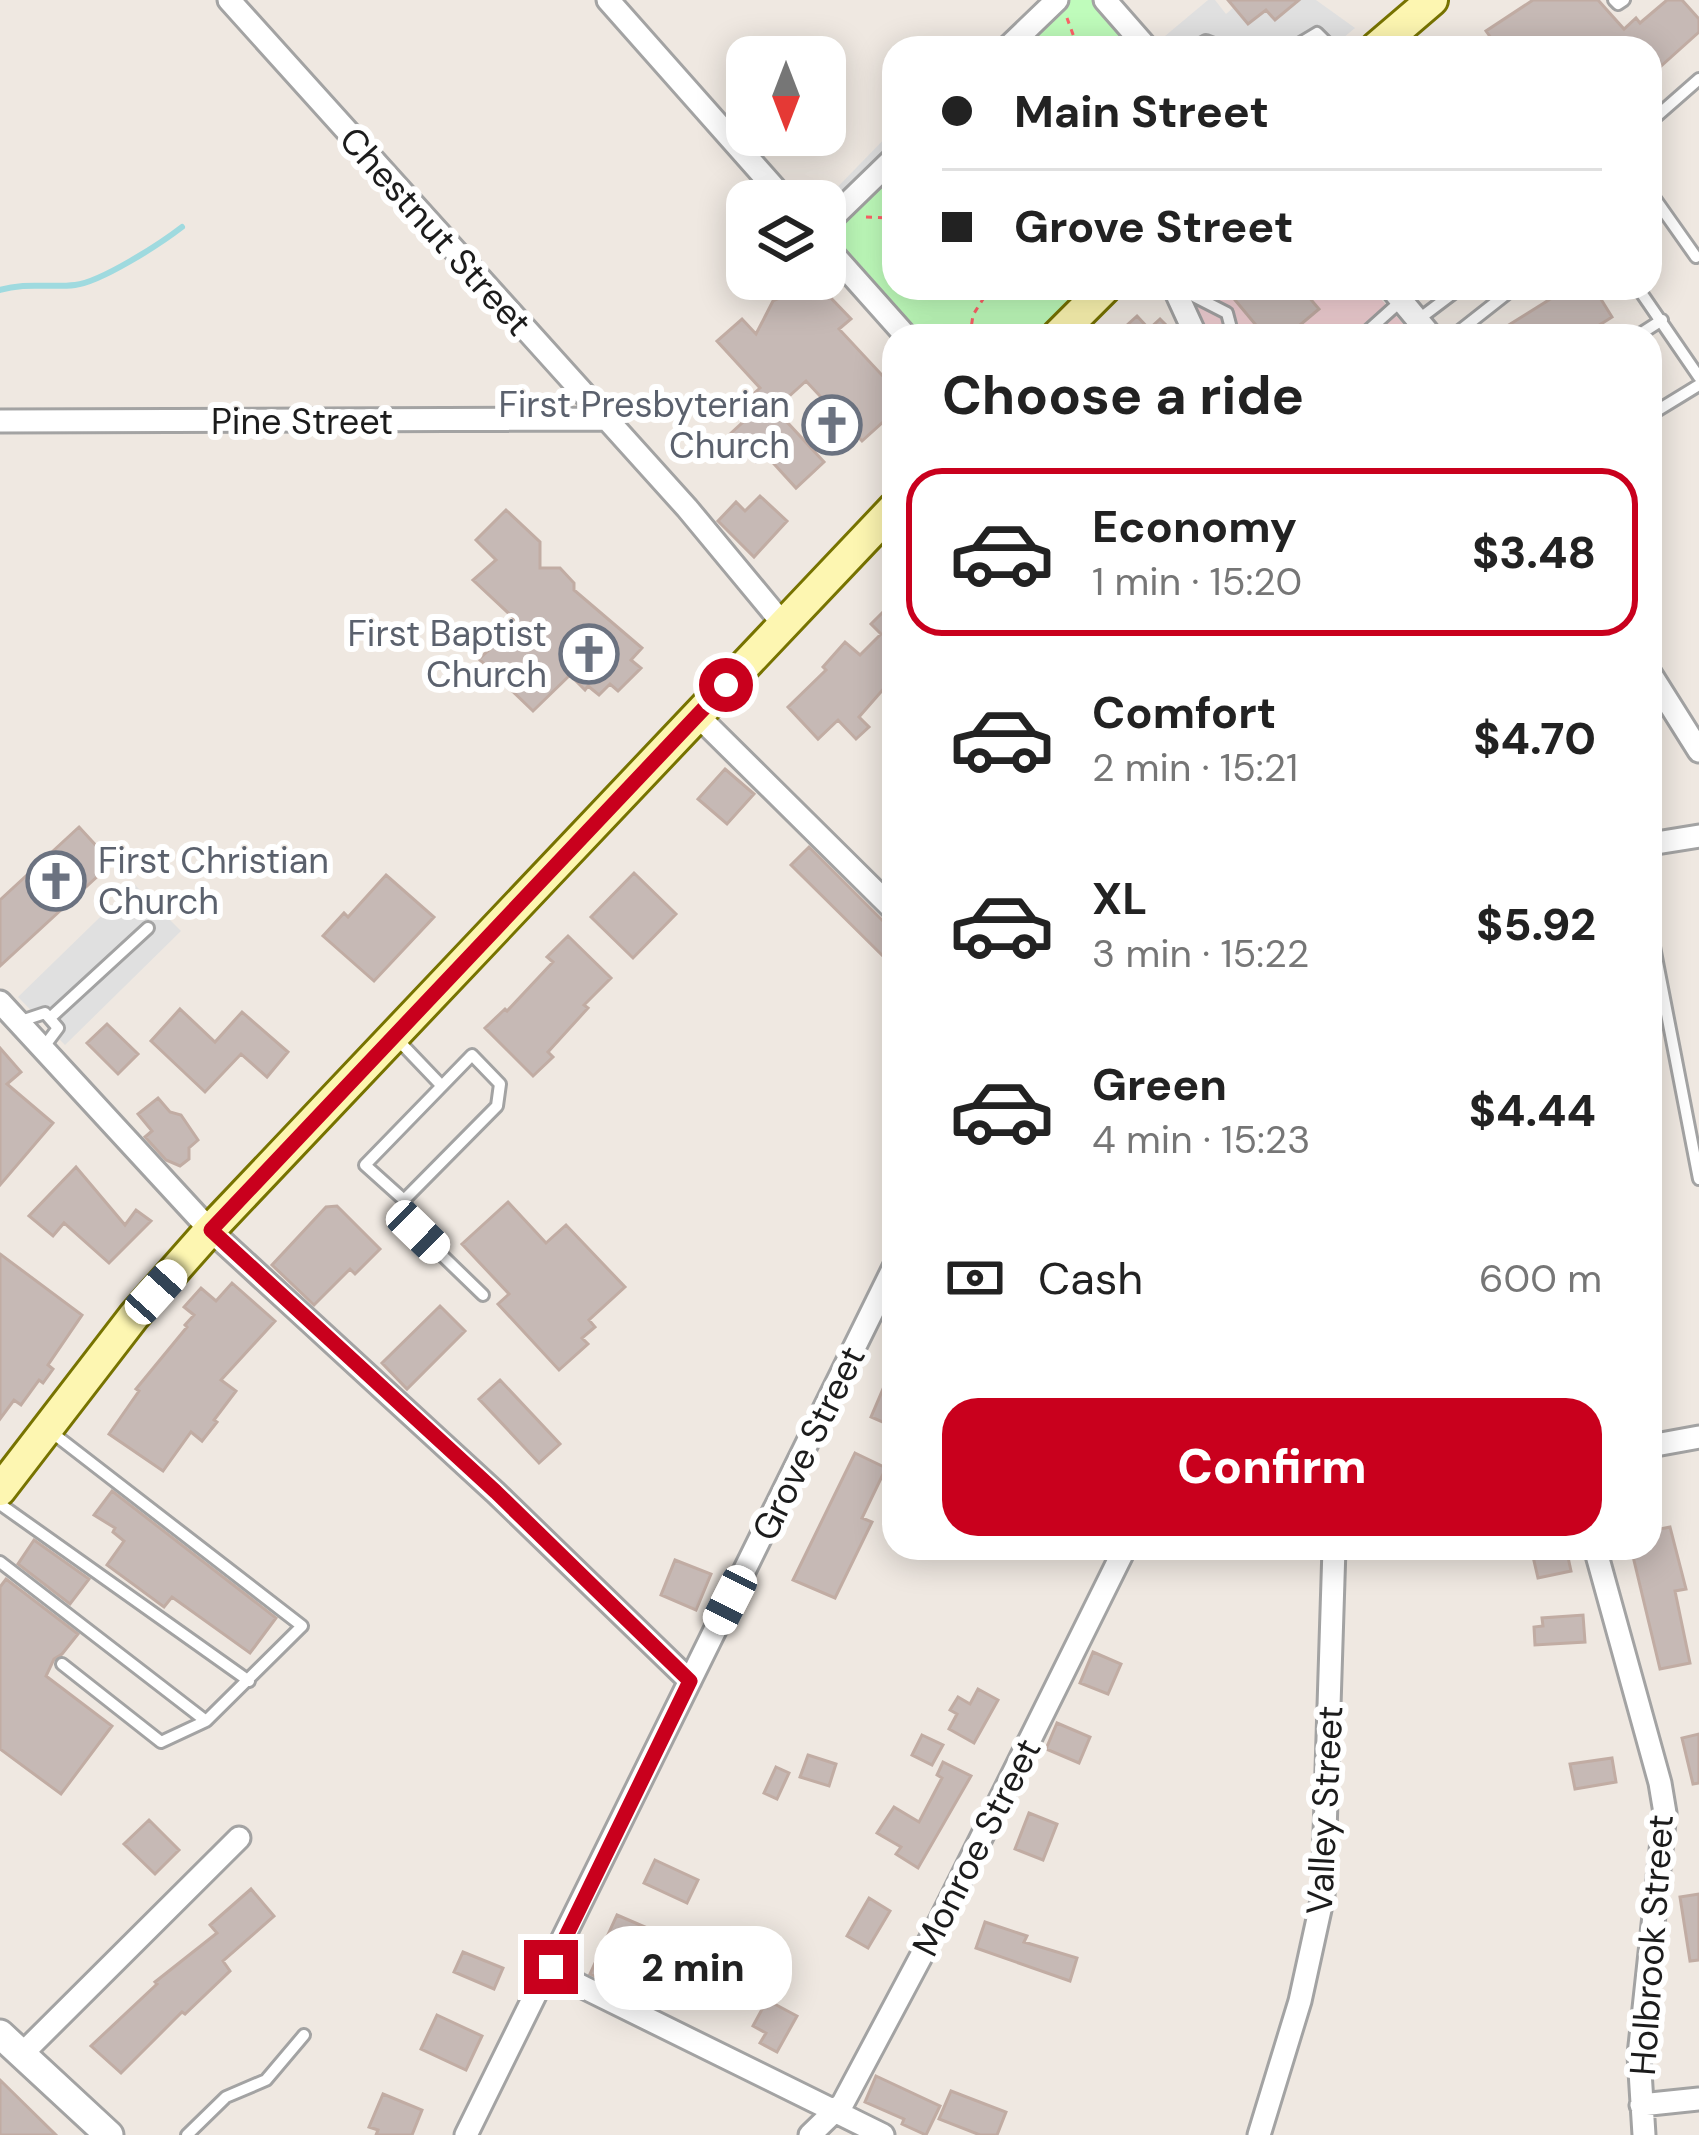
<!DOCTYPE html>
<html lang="en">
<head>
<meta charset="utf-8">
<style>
  :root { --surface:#fff; --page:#f6f6f6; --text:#222; --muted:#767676; --line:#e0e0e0; --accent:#c9001d }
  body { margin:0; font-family:"DM Sans",sans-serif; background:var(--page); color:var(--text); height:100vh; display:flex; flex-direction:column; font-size:45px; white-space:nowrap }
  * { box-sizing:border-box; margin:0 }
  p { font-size:39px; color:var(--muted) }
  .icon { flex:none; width:66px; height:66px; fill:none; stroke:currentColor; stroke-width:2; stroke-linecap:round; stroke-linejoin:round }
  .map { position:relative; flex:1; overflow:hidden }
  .side { position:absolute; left:882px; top:324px; width:780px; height:1236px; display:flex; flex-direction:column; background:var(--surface); border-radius:36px; box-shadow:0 6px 30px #0003 }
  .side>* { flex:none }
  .guide { position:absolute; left:882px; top:36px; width:780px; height:264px; border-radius:36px; box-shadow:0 6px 30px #0003; display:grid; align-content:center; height:264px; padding:0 60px; background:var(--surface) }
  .needle { width:78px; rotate:180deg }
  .controls { position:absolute; left:726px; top:36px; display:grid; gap:24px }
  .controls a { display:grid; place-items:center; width:120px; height:120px; border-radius:24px; background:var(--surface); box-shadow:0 6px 30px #0003; font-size:60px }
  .end { position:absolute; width:54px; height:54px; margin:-27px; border:15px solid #c9001d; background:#fff; box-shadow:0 0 0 6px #fff }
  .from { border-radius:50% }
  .bubble { position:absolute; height:84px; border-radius:36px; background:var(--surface); box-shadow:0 6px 30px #0003; font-size:39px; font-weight:800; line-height:84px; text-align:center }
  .car { position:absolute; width:36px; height:72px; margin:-36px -18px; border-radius:15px; box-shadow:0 0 9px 3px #0007; background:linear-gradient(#fff 24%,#345 0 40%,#fff 0 76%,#345 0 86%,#fff 0) }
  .guide b { display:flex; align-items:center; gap:42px; height:114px; font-size:45px }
  .guide b+b { border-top:3px solid var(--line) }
  .guide i { width:30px; height:30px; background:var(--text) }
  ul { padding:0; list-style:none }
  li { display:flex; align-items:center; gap:36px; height:168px; margin:0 24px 18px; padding:0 36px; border:6px solid transparent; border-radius:36px }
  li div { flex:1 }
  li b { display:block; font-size:45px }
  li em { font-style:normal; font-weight:800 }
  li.on { border-color:var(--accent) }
  li>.icon { width:108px; height:108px; stroke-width:1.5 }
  h2 { padding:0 60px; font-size:54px; line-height:144px }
  .pay { display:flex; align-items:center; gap:30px; height:132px; padding:0 60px; font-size:45px }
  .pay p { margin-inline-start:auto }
  .cta { display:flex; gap:24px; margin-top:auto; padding:24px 60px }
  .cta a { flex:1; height:138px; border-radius:36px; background:var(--accent); color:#fff; font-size:48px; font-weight:800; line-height:138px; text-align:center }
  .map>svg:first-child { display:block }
  .commercial { fill:#f1cfd3 }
  .park { fill:#bffcbb }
  .parking { fill:#e0e0e0 }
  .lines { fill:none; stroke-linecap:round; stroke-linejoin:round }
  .stream { stroke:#9fdadf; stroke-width:6 }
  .building { fill:#c6b9b5; stroke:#c1aca3; stroke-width:3 }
  .service-casing { stroke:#a3a3a3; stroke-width:16 }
  .minor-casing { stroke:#a3a3a3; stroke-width:27 }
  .tertiary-casing { stroke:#a3a3a3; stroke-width:33 }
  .secondary-casing { stroke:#777300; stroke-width:36 }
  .path { stroke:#ff6268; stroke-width:3; stroke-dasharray:6 6; stroke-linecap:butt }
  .service { stroke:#fff; stroke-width:10 }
  .minor { stroke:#fff; stroke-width:21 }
  .tertiary { stroke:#fff; stroke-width:27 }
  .secondary { stroke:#fdf6b1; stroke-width:30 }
  .route { stroke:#c9001d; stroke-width:15 }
  .labels { text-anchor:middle; stroke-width:12; stroke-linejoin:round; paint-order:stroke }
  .street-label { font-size:36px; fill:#1c1c1c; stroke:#fff }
  .worship-label { font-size:36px; fill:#5b616d; stroke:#fff; text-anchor:end }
</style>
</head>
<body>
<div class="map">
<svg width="1699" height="2135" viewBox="0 0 1699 2135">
  <rect width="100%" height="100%" fill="#efe8e1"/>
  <!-- commercial -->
  <path class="commercial" d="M1188,288H1371L1414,336H1208Z"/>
  <!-- park -->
  <path class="park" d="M1047,0H1105L1147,48H998Z
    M894,150V288H1105L1057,336H906L825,245V218Z"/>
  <!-- parking -->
  <path class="parking" d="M1208,0H1215L1226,14L1234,7L1248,24L1266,10L1299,0H1316L1355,28L1331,48H1175L1165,36Z
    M894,129V153L836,210L825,207L824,201Z
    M134,884L181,931L65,1045L18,997Z"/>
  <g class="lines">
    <!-- stream -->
    <path class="stream" d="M0,290C25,282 50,288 75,285C101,282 160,244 182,227"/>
  </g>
  <!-- building -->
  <path class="building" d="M1228,0H1299L1275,20L1266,10L1248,24Z
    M1533,0H1598L1624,29L1636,18L1640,23L1667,0H1682L1699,19V32L1650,76V48H1475L1491,38L1486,31Z
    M809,285L820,297L825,292L851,319L839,329L894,388V412L862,441L806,381L775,409L824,462L796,488L765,454L756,462L730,434L743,422L734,411L760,388L717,341L742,319L756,334L773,301Z
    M1225,288H1301L1319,309L1287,336H1265Z
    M1568,288H1594L1612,317L1582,336H1491Z
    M1137,316L1149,329L1160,319L1177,336H1115Z
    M760,496L787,521L754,557L718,521L736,502L745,511Z
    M506,510L540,542V568H560L574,583V590L642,648L631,660L641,668L618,691L610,684L599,695L588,686L585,690L570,675L533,711L479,659L519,623L473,580L496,560L476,540Z
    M894,601V677L859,717L869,727L856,739L838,720L818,739L788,707L826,670L823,667L845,642L860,655L881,634L871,624Z
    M725,769L754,794L727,824L698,799Z
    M79,827L112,863L0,966V900Z
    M809,847L883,921L894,925V967L791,865Z
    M634,873L676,914L633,958L591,917Z
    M386,875L434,917L374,981L323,936L344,913L348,917Z
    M568,936L611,978L584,1005L588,1008L548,1052L553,1057L533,1076L485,1028L505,1009L507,1011L553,962L547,957Z
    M180,1009L215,1042L242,1012L288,1052L267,1077L241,1054L205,1092L151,1041Z
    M107,1024L138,1054L118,1074L87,1043Z
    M0,1048L21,1072L7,1084L53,1123L0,1185Z
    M158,1098L170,1112L181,1115L198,1140L189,1148V1159L180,1166L166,1160L145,1137L152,1131L138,1114Z
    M76,1167L125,1225L136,1210L151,1221L109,1263L64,1223L53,1236L29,1216Z
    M508,1202L546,1243L566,1225L625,1287L589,1320L595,1327L582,1338L588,1344L559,1370L498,1304L509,1294L462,1244Z
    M337,1206L380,1249L355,1274L350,1269L314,1305L272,1265L326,1207Z
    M0,1254L82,1315L48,1365L53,1369L43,1383L39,1380L21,1405L14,1400L0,1419Z
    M232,1283L275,1321L221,1380L236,1391L214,1420L217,1422L202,1441L191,1432L163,1471L109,1434L139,1391L136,1389L187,1327L185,1325L194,1315L184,1307L201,1288L216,1301Z
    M440,1306L465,1331L407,1389L382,1363Z
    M894,1363V1427L871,1417Z
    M500,1380L560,1444L539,1463L479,1399Z
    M855,1453L886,1468L862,1518L872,1522L835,1598L793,1580Z
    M112,1491L276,1618L250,1653L172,1597L164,1607L107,1565L124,1541L113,1532L115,1528L94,1515Z
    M1670,1527L1686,1589L1675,1591L1690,1663L1660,1669L1631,1548H1650V1531Z
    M34,1540L89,1579L70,1604L18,1564Z
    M1531,1548H1566L1571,1571L1538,1578Z
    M675,1560L711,1574L696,1610L661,1595Z
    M6,1579L78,1634L62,1654L54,1659L46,1676L112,1726L61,1794L0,1749V1587Z
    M1583,1615L1585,1642L1535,1645L1534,1627L1543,1626L1542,1618Z
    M1093,1652L1121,1664L1108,1694L1080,1683Z
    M978,1689L998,1700L974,1743L949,1729L957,1714L950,1710L958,1697L970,1704Z
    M1057,1723L1090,1737L1079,1763L1046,1749Z
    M1699,1734V1783L1693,1784L1682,1738Z
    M922,1735L943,1745L932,1765L912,1755Z
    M808,1755L836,1764L829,1786L800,1777Z
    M1612,1758L1616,1782L1575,1789L1570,1764Z
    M943,1762L971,1776L918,1868L896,1854L901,1847L877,1833L894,1807L919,1822L942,1778L937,1775Z
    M776,1767L789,1773L777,1799L764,1793Z
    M1029,1813L1057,1824L1043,1860L1015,1849Z
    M149,1820L179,1850L155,1874L124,1844Z
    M655,1860L698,1880L687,1903L644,1883Z
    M251,1889L274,1916L223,1961L230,1971L185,2014L182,2012L121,2073L91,2046L157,1984L155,1982L217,1933L210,1925Z
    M1699,1894V1960L1690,1961L1680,1897Z
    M869,1898L890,1911L868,1948L847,1936Z
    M617,1915L673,1939L647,1998L590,1974Z
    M985,1922L1027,1936L1024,1942L1077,1958L1070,1981L976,1948Z
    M463,1952L503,1968L494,1989L454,1972Z
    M767,2000L797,2016L777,2052L760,2043L766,2033L753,2026Z
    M437,2015L482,2036L466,2070L421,2049Z
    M876,2076L940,2106L926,2135L902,2124L904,2119L865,2102Z
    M0,2080L56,2135H0Z
    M951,2091L1006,2112L997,2135H980L939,2119Z
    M383,2094L422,2110L412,2135H376L378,2130L369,2127Z"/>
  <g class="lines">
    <!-- service casing -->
    <g class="service-casing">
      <path id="service" d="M1614,0L1618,4L1624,0
        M1194,48L1206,41L1224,48
        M1292,48L1317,33L1332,48
        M1650,122L1699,79
        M1650,198L1653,196L1696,257
        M1178,288L1227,313L1233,336
        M1638,288L1699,377
        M1419,319L1460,288
        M1362,336L1402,300
        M1453,336L1514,288
        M1637,336L1662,320
        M1650,415L1699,385
        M1650,926L1699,1179
        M50,1018L148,928
        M18,1022L45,1013L58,1028L43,1048
        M397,1039L440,1084
        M472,1055L500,1084L497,1106L404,1200L365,1165Z
        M404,1200L418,1232L483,1295
        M50,1431L302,1626L206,1721
        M0,1504L249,1681
        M0,1562L206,1721L161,1742L62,1664
        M187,2135L226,2097L266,2080L304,2035"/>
    </g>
    <!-- minor casing -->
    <g class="minor-casing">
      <path id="minor" d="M229,0L687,508L784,625
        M608,0L786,201
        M1105,0L1147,48
        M1007,48L1057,0
        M825,225L894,158
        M825,245L906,336
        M1174,288L1196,336
        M1391,288L1431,336
        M0,421L603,419
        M1650,673L1699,751
        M697,715L894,910
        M1650,844L1699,836
        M0,1002L210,1230L496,1493L690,1681
        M1650,1446L1699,1437
        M1595,1548L1660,1783L1665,1813L1639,2055L1644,2135
        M551,1967L579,1985L883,2135
        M24,2052L239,1838
        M1641,2105L1699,2099
        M466,2135L894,1267
        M810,2135L843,2103L941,1919L1125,1548
        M1259,2135L1300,2001L1323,1896L1334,1548"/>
    </g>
    <!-- tertiary casing -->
    <g class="tertiary-casing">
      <path id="tertiary" d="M0,2034L109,2135"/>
    </g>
    <!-- secondary casing -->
    <g class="secondary-casing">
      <path id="secondary" d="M1376,48L1432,0
        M1057,336L1105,288
        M0,1490L134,1316L210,1230L894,508"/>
    </g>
    <!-- path -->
    <path class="path" d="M1067,18L1078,48
      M866,217L894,218
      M970,336L973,315L990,288"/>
    <!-- service -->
    <use href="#service" class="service"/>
    <!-- minor -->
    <use href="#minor" class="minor"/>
    <!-- tertiary -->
    <use href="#tertiary" class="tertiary"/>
    <!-- secondary -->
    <use href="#secondary" class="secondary"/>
  </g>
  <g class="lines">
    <!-- route -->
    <path class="route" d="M551,1967L690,1681L496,1492L211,1230L726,685"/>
  </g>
  <!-- icons -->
  <defs>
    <g id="church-ring" transform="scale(3)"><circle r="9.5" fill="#fff" stroke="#6b7280" stroke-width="1.5"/><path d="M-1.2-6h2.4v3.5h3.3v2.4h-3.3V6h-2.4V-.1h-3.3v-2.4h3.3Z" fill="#6b7280"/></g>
  </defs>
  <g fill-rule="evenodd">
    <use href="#church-ring" x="832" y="425"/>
    <use href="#church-ring" x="589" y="654"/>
    <use href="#church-ring" x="56" y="881"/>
  </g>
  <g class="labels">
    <!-- street labels -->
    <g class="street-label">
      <text transform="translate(436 231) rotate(48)" y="13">Chestnut Street</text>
      <text x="302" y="434">Pine Street</text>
      <text transform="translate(808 1443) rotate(-64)" y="13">Grove Street</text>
      <text transform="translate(1324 1810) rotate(-87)" y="13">Valley Street</text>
      <text transform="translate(976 1847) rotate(-63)" y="13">Monroe Street</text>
      <text transform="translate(1651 1945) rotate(-86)" y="13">Holbrook Street</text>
    </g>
    <!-- worship labels -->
    <g class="worship-label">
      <text x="790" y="417">First Presbyterian<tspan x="790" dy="41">Church</tspan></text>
      <text x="547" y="646">First Baptist<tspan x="547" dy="41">Church</tspan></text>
      <text x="98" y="873" text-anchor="start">First Christian<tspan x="98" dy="41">Church</tspan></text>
    </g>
  </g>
</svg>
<div class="controls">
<a><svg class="needle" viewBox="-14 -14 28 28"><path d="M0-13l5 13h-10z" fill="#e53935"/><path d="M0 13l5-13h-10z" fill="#767676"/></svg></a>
<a><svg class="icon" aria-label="layers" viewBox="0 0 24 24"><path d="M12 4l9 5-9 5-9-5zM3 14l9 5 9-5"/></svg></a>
</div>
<i class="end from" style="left:726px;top:685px"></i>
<i class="end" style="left:551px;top:1967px"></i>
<div class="bubble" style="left:594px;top:1926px;width:198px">2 min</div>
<i class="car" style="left:418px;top:1232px;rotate:134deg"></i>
<i class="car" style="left:156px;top:1292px;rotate:42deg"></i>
<i class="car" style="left:730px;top:1600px;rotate:207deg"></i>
<div class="guide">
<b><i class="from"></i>Main Street</b>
<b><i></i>Grove Street</b>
</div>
<section class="side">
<h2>Choose a ride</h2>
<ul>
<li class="on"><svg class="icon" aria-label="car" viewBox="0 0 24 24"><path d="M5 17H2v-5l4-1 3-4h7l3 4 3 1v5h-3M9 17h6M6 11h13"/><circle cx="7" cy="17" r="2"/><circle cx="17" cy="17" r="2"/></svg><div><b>Economy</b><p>1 min · 15:20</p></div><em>$3.48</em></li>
<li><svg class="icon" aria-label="car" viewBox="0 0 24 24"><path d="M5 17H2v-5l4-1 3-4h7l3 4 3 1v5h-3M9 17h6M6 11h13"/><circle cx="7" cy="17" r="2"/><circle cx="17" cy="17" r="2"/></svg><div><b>Comfort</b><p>2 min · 15:21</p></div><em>$4.70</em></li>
<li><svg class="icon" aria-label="car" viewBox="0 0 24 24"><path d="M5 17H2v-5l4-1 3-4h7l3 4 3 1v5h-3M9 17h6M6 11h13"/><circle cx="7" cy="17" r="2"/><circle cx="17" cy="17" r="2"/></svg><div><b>XL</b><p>3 min · 15:22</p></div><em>$5.92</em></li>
<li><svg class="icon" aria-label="car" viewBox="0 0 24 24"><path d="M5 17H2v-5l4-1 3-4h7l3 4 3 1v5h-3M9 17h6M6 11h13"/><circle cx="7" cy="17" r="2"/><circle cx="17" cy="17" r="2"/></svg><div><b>Green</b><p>4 min · 15:23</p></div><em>$4.44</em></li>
</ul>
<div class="pay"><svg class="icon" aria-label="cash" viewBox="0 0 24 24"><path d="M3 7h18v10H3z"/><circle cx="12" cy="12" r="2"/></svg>Cash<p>600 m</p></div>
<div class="cta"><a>Confirm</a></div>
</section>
</div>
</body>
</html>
